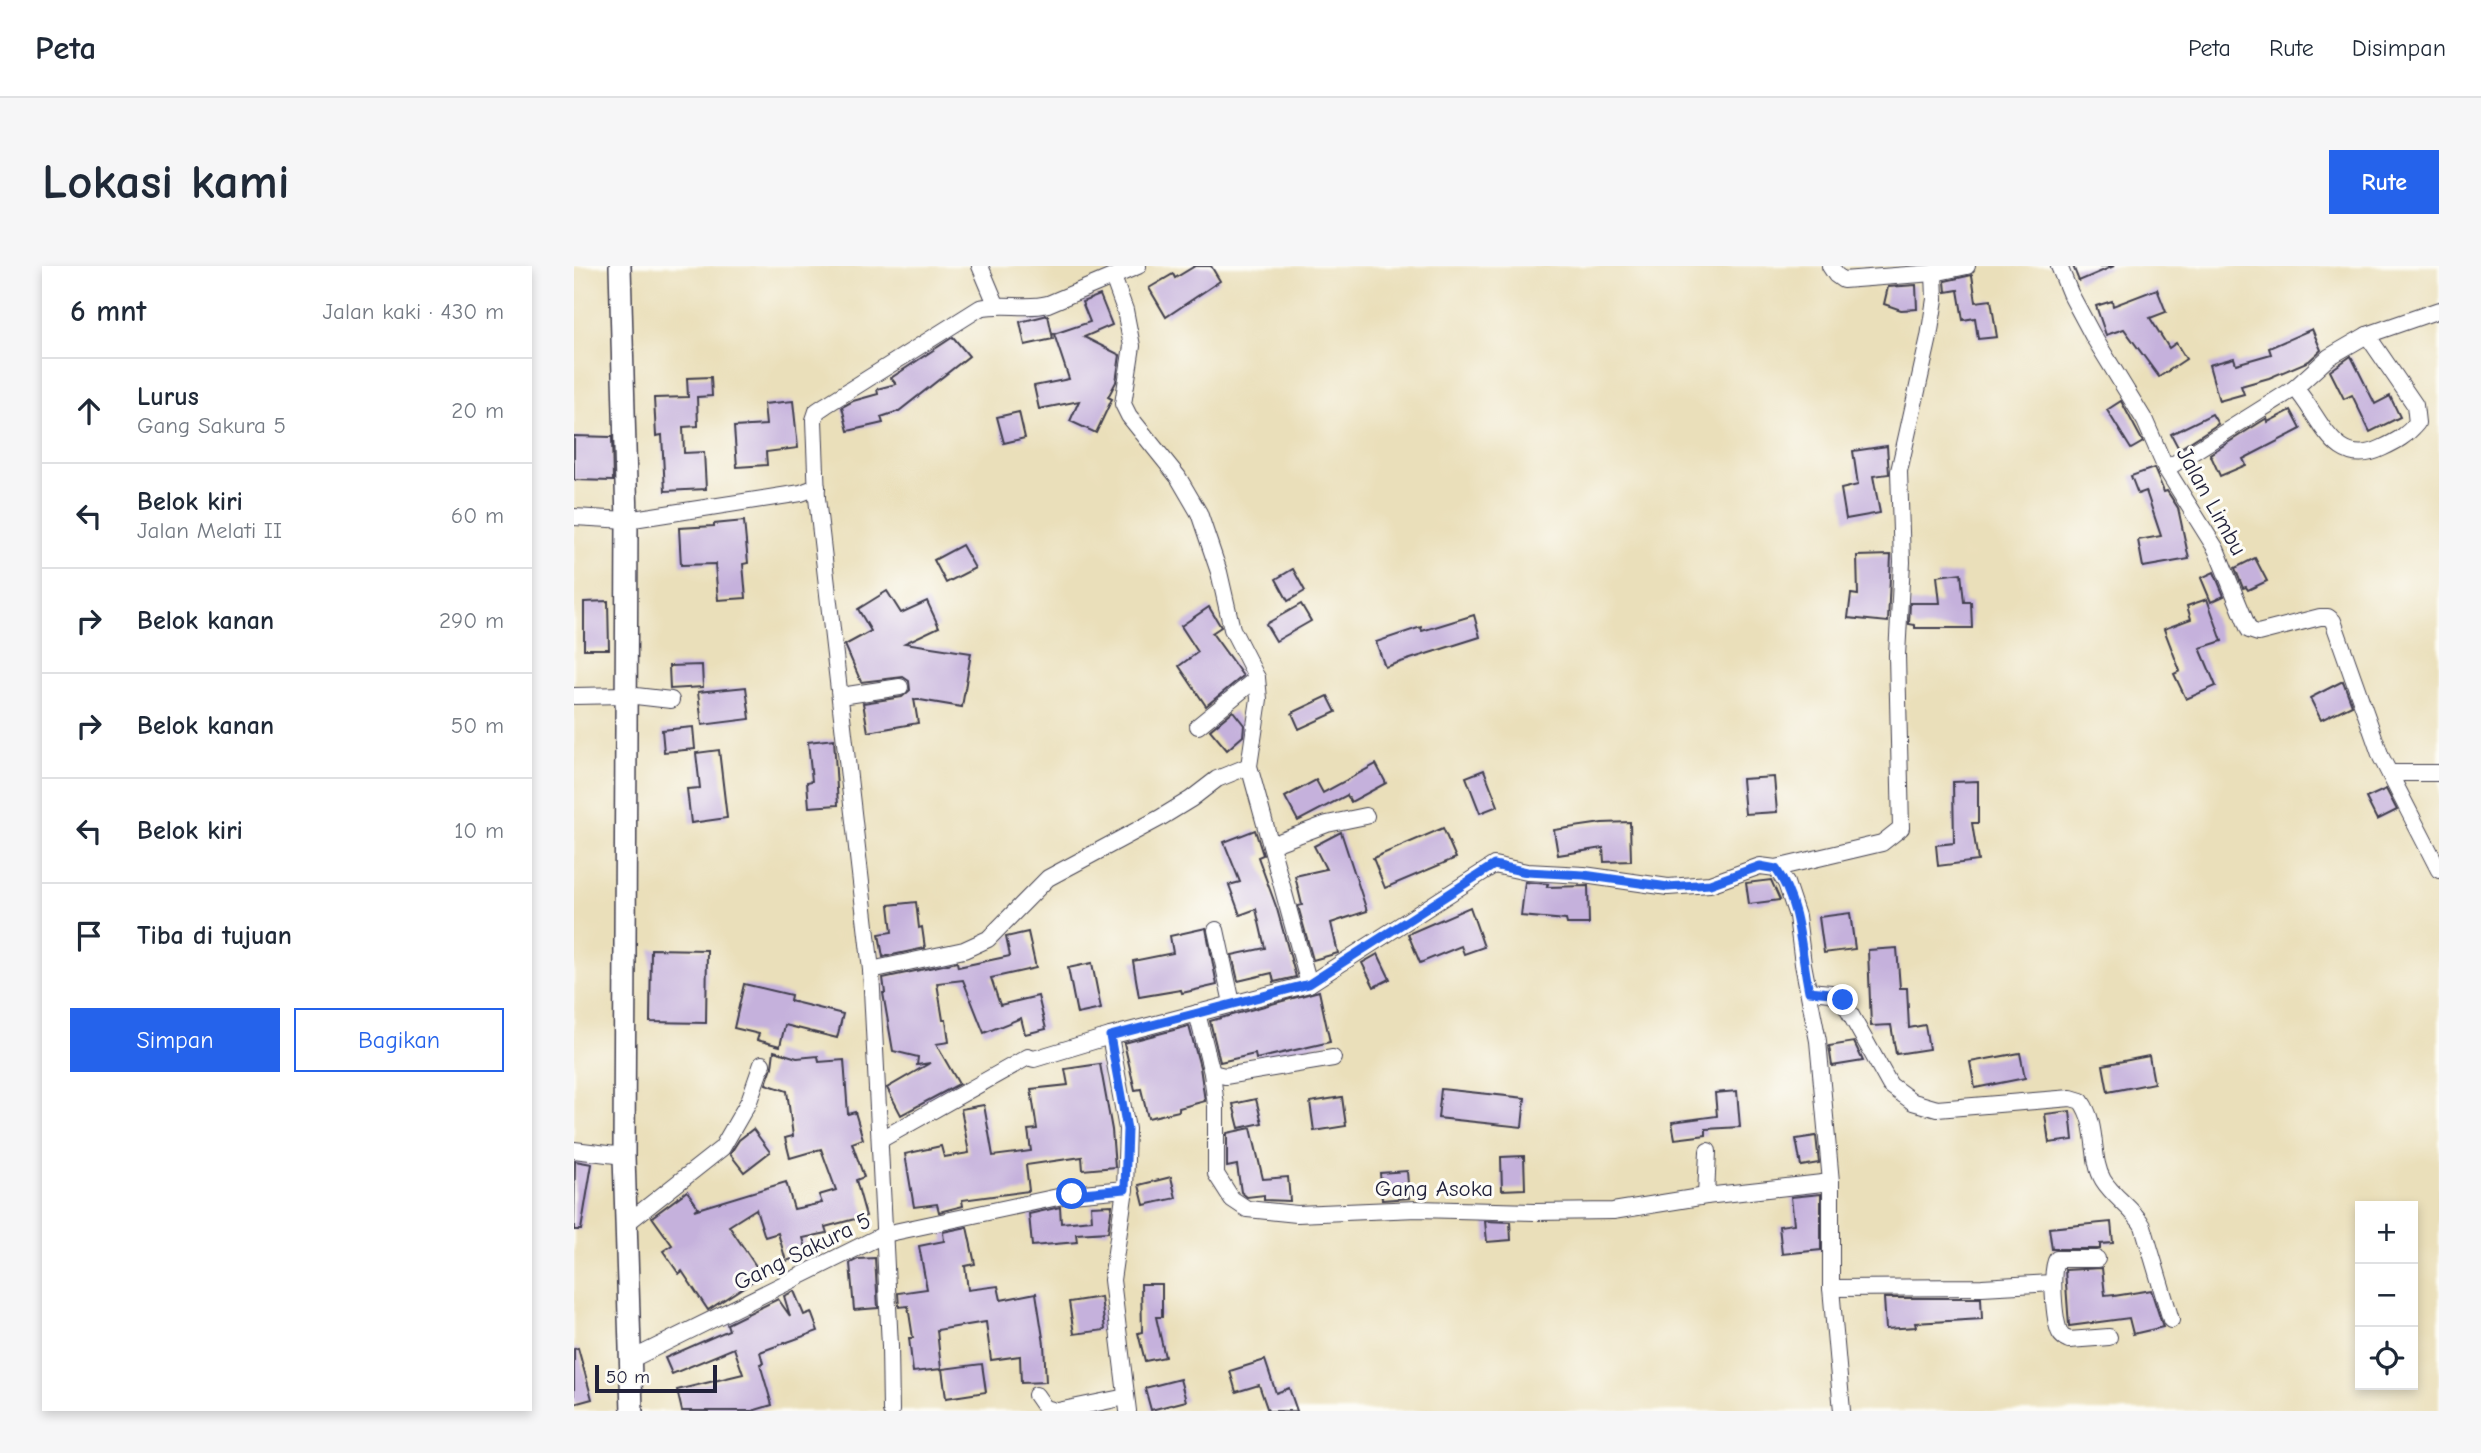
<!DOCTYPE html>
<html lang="id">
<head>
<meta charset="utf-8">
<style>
  body { margin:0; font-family:"Comic Neue",sans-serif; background:#f6f6f7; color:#1f2937 }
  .controls { position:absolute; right:21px; bottom:21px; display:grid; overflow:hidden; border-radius:0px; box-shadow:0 4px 10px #0003 }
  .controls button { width:63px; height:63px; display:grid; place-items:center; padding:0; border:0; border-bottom:2px solid #e0e1e3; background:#fff; color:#1f2937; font:35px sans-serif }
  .scale { position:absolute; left:21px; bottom:18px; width:122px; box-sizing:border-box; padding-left:7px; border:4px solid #22223b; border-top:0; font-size:19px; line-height:24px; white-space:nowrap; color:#22223b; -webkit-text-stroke:5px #fdfcf7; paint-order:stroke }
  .stop { position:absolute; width:21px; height:21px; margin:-16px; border:5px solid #2563eb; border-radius:50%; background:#fff }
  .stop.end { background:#2563eb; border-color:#fff; box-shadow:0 2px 7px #0008 }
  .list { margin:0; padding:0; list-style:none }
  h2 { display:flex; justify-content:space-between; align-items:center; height:91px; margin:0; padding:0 28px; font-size:30px }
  h2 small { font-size:23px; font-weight:400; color:#747a83 }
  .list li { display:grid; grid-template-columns:46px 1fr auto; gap:21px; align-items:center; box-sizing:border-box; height:105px; padding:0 28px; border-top:2px solid #e0e1e3 }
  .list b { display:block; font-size:26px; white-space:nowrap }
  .list p { margin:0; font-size:23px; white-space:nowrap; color:#747a83 }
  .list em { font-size:23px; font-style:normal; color:#747a83 }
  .actions { display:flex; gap:14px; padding:21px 28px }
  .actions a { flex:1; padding:16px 0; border:2px solid #2563eb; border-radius:0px; text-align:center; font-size:24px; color:#2563eb }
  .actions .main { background:#2563eb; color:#fff }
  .icon { flex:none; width:38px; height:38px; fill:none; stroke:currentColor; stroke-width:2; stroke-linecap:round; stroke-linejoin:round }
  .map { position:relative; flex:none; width:1865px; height:1145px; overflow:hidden; border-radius:0px }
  header { display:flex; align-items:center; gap:42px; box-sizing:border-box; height:98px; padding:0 35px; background:#fff; border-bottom:2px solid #e0e1e3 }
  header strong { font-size:33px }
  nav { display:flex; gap:38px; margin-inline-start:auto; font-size:24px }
  .intro { display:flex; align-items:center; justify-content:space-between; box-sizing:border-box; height:168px; padding:0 42px }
  h1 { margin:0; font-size:49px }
  .button { padding:18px 32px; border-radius:0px; background:#2563eb; color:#fff; font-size:24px; font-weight:700 }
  main { display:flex; gap:42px; padding:0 42px }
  aside { flex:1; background:#fff; border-radius:0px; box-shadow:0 4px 10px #0003 }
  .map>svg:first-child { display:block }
</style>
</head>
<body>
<header>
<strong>Peta</strong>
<nav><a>Peta</a><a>Rute</a><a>Disimpan</a></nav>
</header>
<div class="intro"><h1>Lokasi kami</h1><a class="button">Rute</a></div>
<main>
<aside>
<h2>6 mnt<small>Jalan kaki · 430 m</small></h2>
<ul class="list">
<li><svg class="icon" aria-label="ahead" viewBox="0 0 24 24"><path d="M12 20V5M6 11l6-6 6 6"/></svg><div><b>Lurus</b><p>Gang Sakura 5</p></div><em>20 m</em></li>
<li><svg class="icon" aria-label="left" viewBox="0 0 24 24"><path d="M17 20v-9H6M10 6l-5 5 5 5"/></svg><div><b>Belok kiri</b><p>Jalan Melati II</p></div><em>60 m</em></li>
<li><svg class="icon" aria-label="right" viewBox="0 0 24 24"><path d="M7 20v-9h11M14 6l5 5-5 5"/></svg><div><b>Belok kanan</b></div><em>290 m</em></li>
<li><svg class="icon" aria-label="right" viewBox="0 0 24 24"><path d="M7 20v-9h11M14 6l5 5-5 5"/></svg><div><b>Belok kanan</b></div><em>50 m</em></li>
<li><svg class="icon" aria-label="left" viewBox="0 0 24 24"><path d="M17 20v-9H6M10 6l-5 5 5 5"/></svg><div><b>Belok kiri</b></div><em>10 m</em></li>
<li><svg class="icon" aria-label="arrive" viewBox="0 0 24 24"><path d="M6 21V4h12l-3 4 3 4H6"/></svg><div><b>Tiba di tujuan</b></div></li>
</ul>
<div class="actions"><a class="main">Simpan</a><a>Bagikan</a></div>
</aside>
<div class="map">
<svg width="1865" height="1145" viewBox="0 0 1865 1145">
  <rect width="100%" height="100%" fill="#fdfcf7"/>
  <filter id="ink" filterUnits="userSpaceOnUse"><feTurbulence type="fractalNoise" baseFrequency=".0143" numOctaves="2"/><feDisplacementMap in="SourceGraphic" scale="14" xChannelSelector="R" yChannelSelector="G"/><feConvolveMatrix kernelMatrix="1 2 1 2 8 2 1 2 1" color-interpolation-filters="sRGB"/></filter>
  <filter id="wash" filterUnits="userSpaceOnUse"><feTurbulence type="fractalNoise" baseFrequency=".00686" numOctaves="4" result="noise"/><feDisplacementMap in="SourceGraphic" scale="28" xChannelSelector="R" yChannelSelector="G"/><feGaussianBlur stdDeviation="1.57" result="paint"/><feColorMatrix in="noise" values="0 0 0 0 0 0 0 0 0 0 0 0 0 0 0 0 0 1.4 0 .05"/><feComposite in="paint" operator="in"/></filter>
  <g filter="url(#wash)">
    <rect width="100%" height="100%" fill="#eadfba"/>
    <g id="blocks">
      <g fill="#c5b1dc">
        <polygon points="621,0 637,0 646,15 592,51 575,22 599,8 601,12"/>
        <polygon points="1499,0 1540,0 1505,15"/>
        <polygon points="1398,9 1402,36 1417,34 1423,71 1404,73 1401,52 1389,54 1384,24 1372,26 1371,15"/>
        <polygon points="1342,19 1343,43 1327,44 1310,38 1314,21"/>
        <polygon points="1583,23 1592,46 1576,52 1595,82 1602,77 1612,93 1585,111 1550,63 1532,69 1522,40 1538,35 1539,40"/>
        <polygon points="526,29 538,59 510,71 546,89 542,116 534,131 538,133 522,167 496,155 505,135 465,143 460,120 495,113 480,68 516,56 508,36"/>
        <polygon points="474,49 479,73 451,79 446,56"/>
        <polygon points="1738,63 1747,84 1735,95 1695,112 1667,120 1670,128 1645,135 1635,99 1660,92 1662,98 1697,88 1695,82"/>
        <polygon points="379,71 395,90 325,145 307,151 309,157 274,165 268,141 279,135 304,128 303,123 322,118 317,112"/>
        <polygon points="1777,90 1801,138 1816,130 1826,151 1796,166 1778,129 1770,133 1756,105"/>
        <polygon points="137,111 138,130 123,131 124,160 109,161 110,187 130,186 132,223 91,225 88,169 82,170 80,132 114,131 113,112"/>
        <polygon points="219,135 224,182 192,186 193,199 163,201 160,161 192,159 190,138"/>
        <polygon points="1547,135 1569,176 1557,183 1533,144"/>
        <polygon points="1717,144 1727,163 1669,193 1672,199 1646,210 1636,188 1693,152 1694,156"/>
        <polygon points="445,146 451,172 430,177 423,151"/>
        <polygon points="1638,148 1644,158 1605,183 1597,168"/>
        <polygon points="0,170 38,171 39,215 0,214"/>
        <polygon points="1313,180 1315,208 1299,210 1306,247 1272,253 1267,223 1284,219 1279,185"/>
        <polygon points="1580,202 1590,226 1593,225 1604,242 1615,293 1569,301 1564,274 1587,270 1572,225 1564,228 1557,210"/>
        <polygon points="170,255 174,297 169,298 172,332 144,334 141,298 107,299 105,262 140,260 140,258"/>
        <polygon points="388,279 401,302 372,317 360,294"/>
        <polygon points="1317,289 1314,356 1274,352 1277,328 1284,329 1283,290"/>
        <polygon points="1681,292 1693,315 1674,324 1672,321 1669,322 1661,302"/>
        <polygon points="719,303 731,325 714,335 702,313"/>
        <polygon points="1640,306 1650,330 1637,336 1627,312"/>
        <polygon points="1387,307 1390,336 1397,336 1398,362 1341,362 1341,359 1335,358 1336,337 1366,337 1363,310"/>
        <polygon points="313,325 327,347 353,335 365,361 331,377 397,387 388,441 340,433 344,457 294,466 289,437 328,431 336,424 335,415 329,411 287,416 271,379 297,365 284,343"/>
        <polygon points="1633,333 1648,375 1626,382 1642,420 1612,433 1600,408 1606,405 1590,363 1617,353 1613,340"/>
        <polygon points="34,335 35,383 10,383 10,336"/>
        <polygon points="727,338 737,355 702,375 692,358"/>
        <polygon points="635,341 647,361 638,367 669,410 632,440 605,400 624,386 607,360"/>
        <polygon points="900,349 906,371 811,401 802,376 847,361 848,365"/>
        <polygon points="128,399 129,421 96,423 95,400"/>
        <polygon points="1769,415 1778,439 1747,454 1736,432"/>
        <polygon points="172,421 176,453 128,459 124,426"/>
        <polygon points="754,430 762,446 725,463 718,447"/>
        <polygon points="659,445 670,459 669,470 653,484 636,464"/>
        <polygon points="119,461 121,483 90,486 88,464"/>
        <polygon points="260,473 264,539 235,541 233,516 238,515 234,476"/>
        <polygon points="145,484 153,552 117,557 113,523 126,522 122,487"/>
        <polygon points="802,498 812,517 777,536 773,529 724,555 711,531 742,514 749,527"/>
        <polygon points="910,504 924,540 906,547 892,511"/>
        <polygon points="1200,511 1203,546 1171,548 1168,513"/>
        <polygon points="1404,515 1404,557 1398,557 1404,595 1364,600 1362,579 1380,577 1379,516"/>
        <polygon points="1812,523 1823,544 1803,554 1792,532"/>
        <polygon points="1056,556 1057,595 1030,596 1029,582 984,589 980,564 1028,557"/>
        <polygon points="869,562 882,592 811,622 799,592"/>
        <polygon points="681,564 689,589 684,591 703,643 722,711 700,716 698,707 664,715 658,689 691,682 682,643 666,649 655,619 666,616 650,576"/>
        <polygon points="767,566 793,645 757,657 764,687 739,694 724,640 728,639 721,610 752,603 740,580"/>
        <polygon points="1197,614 1206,634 1175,638 1172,617"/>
        <polygon points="951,616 974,618 973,621 1014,620 1015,658 993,658 992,654 947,650"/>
        <polygon points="342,636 345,662 348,661 351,682 309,691 305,668 318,666 315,639"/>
        <polygon points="896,641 910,681 890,688 887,680 846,697 834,668"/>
        <polygon points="1276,647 1281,683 1250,687 1245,651"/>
        <polygon points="632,662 643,719 608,727 607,724 565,731 559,695 599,687 596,670"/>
        <polygon points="454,666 462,702 417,712 426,739 464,730 472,763 451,768 447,752 410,767 389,714 363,717 369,754 372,754 375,776 362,778 385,818 327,849 313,822 356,797 343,799 344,791 319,785 309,727 311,727 309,712 383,696 384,701 436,690 432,671"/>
        <polygon points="1323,682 1326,722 1333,722 1335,762 1351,759 1355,783 1322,788 1317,759 1297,760 1294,684"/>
        <polygon points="77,683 133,684 132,757 76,756"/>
        <polygon points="804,688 816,713 800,721 788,697"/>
        <polygon points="518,697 527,743 503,748 494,702"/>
        <polygon points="170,718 217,729 216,735 269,748 263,772 211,759 206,780 183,774 185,768 160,762"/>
        <polygon points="745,725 756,776 682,793 681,788 646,796 636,755"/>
        <polygon points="615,760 626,801 631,835 605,842 605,845 574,852 567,823 561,824 550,777"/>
        <polygon points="1280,776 1289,795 1258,800 1255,780"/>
        <polygon points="200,785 223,792 244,790 245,796 270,794 274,848 281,846 289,873 278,877 290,911 282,914 292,950 251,961 253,967 229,972 234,988 212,995 204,967 191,971 182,943 155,960 188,1009 134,1044 108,1005 105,1008 89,985 98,979 78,951 113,925 124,941 120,944 212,916 220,943 248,937 245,929 262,924 247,883 216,892 211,872 219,870 213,825 192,818 198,801"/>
        <polygon points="1446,787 1451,812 1401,822 1396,796"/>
        <polygon points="1575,790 1580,817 1534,826 1529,799"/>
        <polygon points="526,798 538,864 541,901 509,904 508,891 452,899 455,925 388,934 389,940 365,946 363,938 340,941 331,888 367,880 370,891 395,887 387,843 410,839 419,890 457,885 454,864 463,863 457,823 494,819 491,803"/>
        <polygon points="867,823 951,832 948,861 864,852"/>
        <polygon points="1163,825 1166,861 1132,863 1132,869 1101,873 1098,856 1143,850 1141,827"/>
        <polygon points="768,831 772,860 740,865 736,836"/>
        <polygon points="682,833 688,857 665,862 659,838"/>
        <polygon points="1496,845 1499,874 1475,877 1471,848"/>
        <polygon points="677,862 689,913 714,911 716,935 690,934 690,929 673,931 667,926 663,899 653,901 653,867"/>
        <polygon points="179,863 196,886 170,906 156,888 165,874"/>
        <polygon points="1242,870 1245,897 1227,900 1222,873"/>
        <polygon points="950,890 951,923 928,924 927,891"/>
        <polygon points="1,895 18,898 7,964 0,964"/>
        <polygon points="833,905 835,932 808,934 806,907"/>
        <polygon points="597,911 602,932 570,939 565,919"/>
        <polygon points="1247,928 1247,984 1208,988 1205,960 1220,958 1217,931"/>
        <polygon points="538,939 534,966 502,968 503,976 458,980 455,948 486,941 487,957 518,954 517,940"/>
        <polygon points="911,955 936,956 937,974 913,976"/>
        <polygon points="1537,956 1539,977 1526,978 1526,983 1478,983 1475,962"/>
        <polygon points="393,961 401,998 391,1000 394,1024 424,1020 427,1034 462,1027 470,1078 472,1116 447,1117 446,1090 417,1094 412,1056 363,1064 367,1103 339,1106 335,1072 339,1072 334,1040 325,1041 324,1027 353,1023 345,980 370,975 369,966"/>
        <polygon points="301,992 304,1042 280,1044 276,997 284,993"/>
        <polygon points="1528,1002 1531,1029 1540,1028 1540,1030 1577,1024 1589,1061 1559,1068 1555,1052 1495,1060 1491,1004"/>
        <polygon points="567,1018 588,1018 588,1051 582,1051 591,1091 571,1095 564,1067 568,1066"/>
        <polygon points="220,1025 230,1049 237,1046 244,1065 186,1086 189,1097 186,1098 198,1139 178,1145 108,1145 103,1124 169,1108 160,1082 98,1108 91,1092 155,1064 153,1058 204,1033 216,1050 210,1030"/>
        <polygon points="527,1031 531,1064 500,1068 495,1036"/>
        <polygon points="1310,1032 1407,1032 1408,1053 1341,1057 1342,1061 1312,1063"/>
        <polygon points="4,1082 18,1133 0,1138 0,1083"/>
        <polygon points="691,1094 702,1127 715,1122 723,1145 694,1145 685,1119 662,1126 656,1105"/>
        <polygon points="408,1098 412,1126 372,1132 368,1103"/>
        <polygon points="606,1113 612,1135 577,1144 571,1122"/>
      </g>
    </g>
  </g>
  <g filter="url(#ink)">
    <use href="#blocks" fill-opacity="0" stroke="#403e4e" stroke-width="2"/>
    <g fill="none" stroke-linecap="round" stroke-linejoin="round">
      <defs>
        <g id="minor">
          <polyline points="406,0 422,38"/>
          <polyline points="1256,0 1262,9 1269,14 1360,7 1393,0"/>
          <polyline points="1485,0 1496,27 1519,70 1571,155 1592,203 1642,283 1675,364 1684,367 1746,351 1754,351 1759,355 1807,491 1865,604"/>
          <polyline points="539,11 551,44 558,80 549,138 555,150 604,211 625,247 645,306 658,363 683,412 685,433 675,500 735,718"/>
          <polyline points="1721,122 1755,91 1793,69 1865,44"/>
          <path d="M1592 203 1721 122C1748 152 1760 205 1808 182 1823 175 1832 170 1843 157L1841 139 1793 69"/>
          <polyline points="0,251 53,254 227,227 243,221"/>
          <polyline points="0,430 53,429 97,434"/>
          <polyline points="267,430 326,421"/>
          <polyline points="624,460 683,412"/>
          <polyline points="1818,507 1865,507"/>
          <polyline points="697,579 753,558 792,550"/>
          <polyline points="1202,602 1308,577 1327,562 1323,389 1328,296 1325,205 1355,71 1361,33 1360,7"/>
          <polyline points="642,664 658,737"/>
          <polyline points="297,704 390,684 414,673 474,612 586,552 617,533 643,513 675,500"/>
          <path d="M1235 725 1257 727 1269 735 1316 819 1339 836 1363 843 1497 832 1507 835C1525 860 1516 892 1529 914 1540 932 1559 942 1569 960L1597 1054"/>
          <polyline points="623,747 638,807 642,840 642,908 658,933 673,943 723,948 843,943 960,946 1039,945 1132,930 1257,916"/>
          <polyline points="536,770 553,863 551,923 538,1014 554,1145"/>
          <polyline points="638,807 651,810 759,792"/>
          <polyline points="306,874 454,791 460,793 536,770 735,718 920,599 953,606 1010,609 1094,621 1136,618 1186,600 1202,602 1212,617 1223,650 1229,698 1244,775 1257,916 1257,1022 1268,1145"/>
          <polyline points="0,884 50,890"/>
          <polyline points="1132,930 1134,885"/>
          <polyline points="53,957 148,882 175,835 188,798"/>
          <path d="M1523 993H1483C1476 1003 1480 1055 1486 1067 1489 1072 1489 1071 1495 1074L1535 1071"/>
          <polyline points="1257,1022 1408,1021 1479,1017"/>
          <polyline points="58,1093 311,968 498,928 551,923"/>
          <polyline points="462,1129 471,1142 482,1145"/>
          <path d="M317 1145 316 1080 297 704 243 232 240 154 243 145 252 139 406 42C429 36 452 44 474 38L564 0"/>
          <polyline points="484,1145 552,1131"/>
        </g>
        <polyline id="tertiary" points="46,0 53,254 50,890 58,1145"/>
      </defs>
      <use href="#minor" stroke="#403e4e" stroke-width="18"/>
      <use href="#tertiary" stroke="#403e4e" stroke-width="24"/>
      <use href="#minor" stroke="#fff" stroke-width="16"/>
      <use href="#tertiary" stroke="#fff" stroke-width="21"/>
    </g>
  </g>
  <g fill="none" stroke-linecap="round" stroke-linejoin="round" filter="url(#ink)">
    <path stroke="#2563eb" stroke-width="9" d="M498 928 551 923 553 863 536 770 735 718 920 599 953 606 1010 609 1094 621 1136 618 1186 600 1202 603C1227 639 1226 683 1235 725L1257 727 1269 734"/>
  </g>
  <g text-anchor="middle" stroke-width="6" stroke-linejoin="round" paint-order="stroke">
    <g font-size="23" fill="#22223b" stroke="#fdfcf7">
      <text transform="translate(1638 235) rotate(61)" y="8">Jalan Limbu</text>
      <text x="860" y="930">Gang Asoka</text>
      <text transform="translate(228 985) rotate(-26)" y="8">Gang Sakura 5</text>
    </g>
  </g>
</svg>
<div class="controls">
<button>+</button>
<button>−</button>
<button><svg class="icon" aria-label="locate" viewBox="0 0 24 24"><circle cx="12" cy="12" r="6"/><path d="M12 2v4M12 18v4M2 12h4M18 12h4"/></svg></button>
</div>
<div class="scale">50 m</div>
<div class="stop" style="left:498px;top:928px"></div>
<div class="stop end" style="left:1269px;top:734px"></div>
</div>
</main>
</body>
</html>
